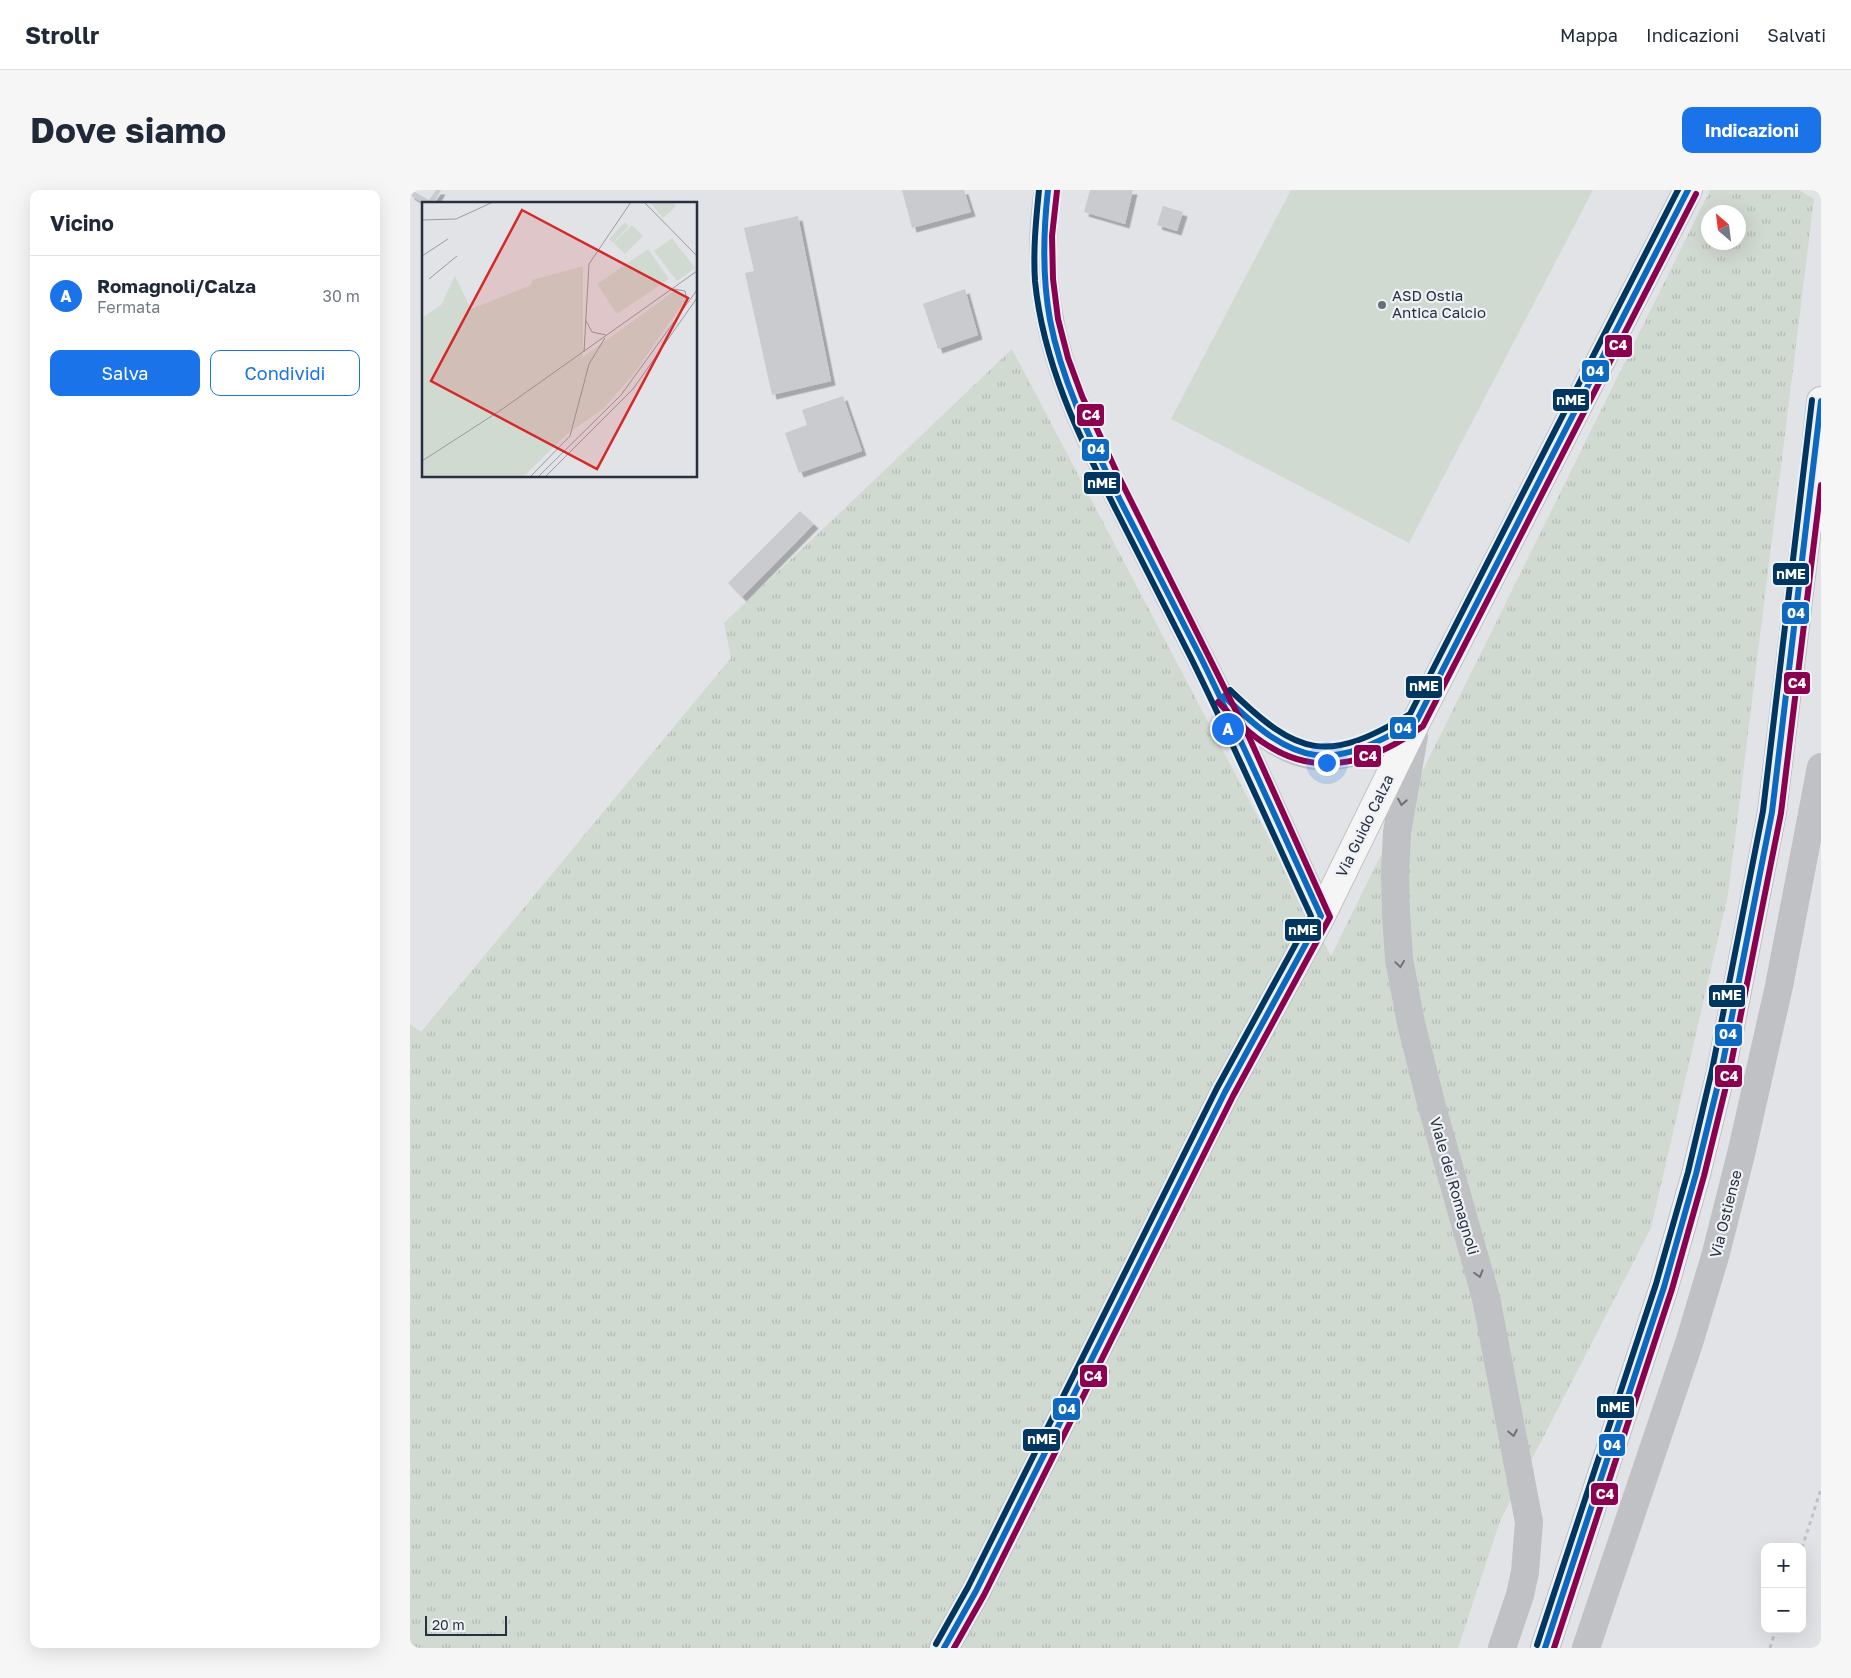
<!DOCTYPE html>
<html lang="it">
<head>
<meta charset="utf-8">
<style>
  body { margin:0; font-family:"Golos Text",sans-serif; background:#f6f6f7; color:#1f2937 }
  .controls { position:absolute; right:15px; bottom:15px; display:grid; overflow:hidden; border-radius:10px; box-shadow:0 5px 20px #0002 }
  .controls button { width:45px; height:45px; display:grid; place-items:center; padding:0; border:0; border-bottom:1px solid #e0e1e3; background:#fff; color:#1f2937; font:25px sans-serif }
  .compass { position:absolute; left:1291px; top:15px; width:45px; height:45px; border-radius:50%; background:#fff; box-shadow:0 5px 20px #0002; rotate:332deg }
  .scale { position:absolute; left:15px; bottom:12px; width:82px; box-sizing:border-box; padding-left:5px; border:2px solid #28303f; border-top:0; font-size:14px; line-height:18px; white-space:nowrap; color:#28303f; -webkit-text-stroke:4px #eef1f6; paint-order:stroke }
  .you { position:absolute; left:916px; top:572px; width:18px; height:18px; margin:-12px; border:4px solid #fff; border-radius:50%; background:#1a73e8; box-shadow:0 0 0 8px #1a73e833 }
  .badge { display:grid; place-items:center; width:32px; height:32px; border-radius:50%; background:#1a73e8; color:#fff; font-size:16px; font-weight:700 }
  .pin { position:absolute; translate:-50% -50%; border:2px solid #fff; box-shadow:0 1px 5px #0006 }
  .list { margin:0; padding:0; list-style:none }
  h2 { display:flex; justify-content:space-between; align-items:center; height:65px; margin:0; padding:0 20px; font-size:21px }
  h2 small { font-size:16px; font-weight:400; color:#747a83 }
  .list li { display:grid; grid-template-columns:32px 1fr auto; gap:15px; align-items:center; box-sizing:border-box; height:80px; padding:0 20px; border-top:1px solid #e0e1e3 }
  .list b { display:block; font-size:19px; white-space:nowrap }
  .list p { margin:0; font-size:16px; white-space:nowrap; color:#747a83 }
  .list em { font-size:16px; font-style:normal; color:#747a83 }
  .actions { display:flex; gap:10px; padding:15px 20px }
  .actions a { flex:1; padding:11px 0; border:1px solid #1a73e8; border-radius:10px; text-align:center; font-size:18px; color:#1a73e8 }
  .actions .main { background:#1a73e8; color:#fff }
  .map { position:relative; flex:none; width:1411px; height:1458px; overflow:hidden; border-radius:10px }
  header { display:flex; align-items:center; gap:30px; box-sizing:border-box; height:70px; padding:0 25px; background:#fff; border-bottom:1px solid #e0e1e3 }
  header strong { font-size:24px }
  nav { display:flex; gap:28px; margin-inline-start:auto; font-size:18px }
  .intro { display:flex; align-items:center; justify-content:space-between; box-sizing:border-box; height:120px; padding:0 30px }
  h1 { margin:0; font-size:35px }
  .button { padding:12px 22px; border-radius:10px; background:#1a73e8; color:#fff; font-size:18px; font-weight:700 }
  main { display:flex; gap:30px; padding:0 30px }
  aside { flex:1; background:#fff; border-radius:10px; box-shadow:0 5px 20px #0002 }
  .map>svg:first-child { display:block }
</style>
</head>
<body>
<header>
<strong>Strollr</strong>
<nav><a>Mappa</a><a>Indicazioni</a><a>Salvati</a></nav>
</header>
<div class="intro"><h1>Dove siamo</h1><a class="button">Indicazioni</a></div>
<main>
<aside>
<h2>Vicino<small></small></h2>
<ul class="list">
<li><span class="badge">A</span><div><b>Romagnoli/Calza</b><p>Fermata</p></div><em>30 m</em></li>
</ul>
<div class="actions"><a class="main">Salva</a><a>Condividi</a></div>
</aside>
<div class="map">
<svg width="1411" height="1458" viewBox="0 0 1411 1458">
  <defs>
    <pattern id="grass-tufts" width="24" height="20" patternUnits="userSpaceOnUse" patternTransform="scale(1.25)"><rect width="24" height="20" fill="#d1dad1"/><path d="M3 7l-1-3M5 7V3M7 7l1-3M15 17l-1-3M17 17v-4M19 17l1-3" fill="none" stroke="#b3bbb4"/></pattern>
    <filter id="shadow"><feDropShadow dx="4.5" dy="4.5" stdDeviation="0" flood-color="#0004"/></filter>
  </defs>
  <rect width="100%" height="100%" fill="#e1e3e6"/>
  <path fill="url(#grass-tufts)" fill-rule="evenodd" d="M1300 0H1389L1404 9 1318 705 1241 1038 1090 1331 1048 1458H0V834L11 842 321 468 314 433 602 159 921 766ZM1298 22H1328V52H1298Z"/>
  <polygon fill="#d1dad1" points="881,0 1183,0 999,353 761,229"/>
  <g fill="#c9cbce" filter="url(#shadow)">
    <polygon points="0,0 5,0 3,1 19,10 26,0 31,0 23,14 15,14 0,5"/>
    <polygon points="492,0 554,0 561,22 502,38"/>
    <polygon points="680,0 723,0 715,34 674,22"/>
    <polygon points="753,16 773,22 767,41 747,35"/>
    <polygon points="388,26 421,191 362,205 335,83 344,81 334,38"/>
    <polygon points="555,99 568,145 528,159 513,114"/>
    <polygon points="433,206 452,261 389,283 375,243 397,235 392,220"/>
    <polygon points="390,321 404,334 332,407 318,393"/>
  </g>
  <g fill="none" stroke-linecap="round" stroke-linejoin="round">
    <defs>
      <g id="primary">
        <polyline points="534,1458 566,1401 815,902 911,726 1007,530 1278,0"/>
        <polyline points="1135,1458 1254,1097 1286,984 1311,882 1362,622 1404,280 1411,211"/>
      </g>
    </defs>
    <use href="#primary" stroke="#bdc0c4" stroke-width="30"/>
    <g stroke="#bfc1c6" stroke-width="3" stroke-dasharray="4 4" stroke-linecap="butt">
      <polyline points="1392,1358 1411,1299"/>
      <polyline points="1360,1458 1366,1439"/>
    </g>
    <g stroke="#bfc1c5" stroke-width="28">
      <path d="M638 0C617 127 664 218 719 327 747 382 775 437 803 493 842 569 875 649 911 726"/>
      <path d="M819 511C884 581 929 582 1007 530"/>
      <polyline points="1004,546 987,642 985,683 986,723 989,769 1001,833 1021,913 1076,1108 1119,1332 1115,1382 1110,1405 1092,1458"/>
      <polyline points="1176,1458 1280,1150 1306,1063 1332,960 1369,796 1411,577"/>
    </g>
    <use href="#primary" stroke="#f5f5f6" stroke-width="28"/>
    <defs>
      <g id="bus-1">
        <path d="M814 506C887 578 919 583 1007 530L1278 0"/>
        <path d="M534 1458 566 1401 815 902 911 726C871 640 833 553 791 468 764 415 737 363 710 310 682 252 652 193 640 130 632 86 633 44 638 0"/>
        <polyline points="1135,1458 1254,1097 1286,984 1311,882 1362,622 1411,211"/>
      </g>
      <g id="bus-2">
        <path d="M808 512C823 527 839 544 857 555 911 590 965 571 1013 536L1286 4"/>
        <polyline points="544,1458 574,1405 823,906 920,727 839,547 707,283 672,206 658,168 648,129 643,89 642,46 647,1"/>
        <polyline points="1144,1458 1262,1099 1294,986 1319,884 1371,623 1411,295"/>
      </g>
      <g id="bus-3">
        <path d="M820 500C889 567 917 574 1000 524L1268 0"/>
        <path d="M526 1454 558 1397 807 898 901 726C861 640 823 553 781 468 756 419 731 370 706 320 669 247 633 173 625 91 623 60 626 30 629 0"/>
        <polyline points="1127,1455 1246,1094 1278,982 1302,880 1353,621 1402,210"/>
      </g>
    </defs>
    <use href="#bus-1" stroke="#eef1f6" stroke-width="10"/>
    <use href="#bus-2" stroke="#eef1f6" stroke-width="10"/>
    <use href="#bus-3" stroke="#eef1f6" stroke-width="10"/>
    <use href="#bus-1" stroke="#0c69bf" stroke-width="6"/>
    <use href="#bus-2" stroke="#8b004f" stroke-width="6"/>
    <use href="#bus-3" stroke="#00365f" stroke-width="6"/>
  </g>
  <defs><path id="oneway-chevron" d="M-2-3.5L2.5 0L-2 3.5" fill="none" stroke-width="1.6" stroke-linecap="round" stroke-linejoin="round" transform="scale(1.25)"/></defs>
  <g stroke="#6c717b">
    <use href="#oneway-chevron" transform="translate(992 612) rotate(99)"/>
    <use href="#oneway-chevron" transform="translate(990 774) rotate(82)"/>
    <use href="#oneway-chevron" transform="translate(1069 1084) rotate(74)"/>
    <use href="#oneway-chevron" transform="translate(1103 1243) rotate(79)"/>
  </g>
  <circle fill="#696f79" stroke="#eef1f6" stroke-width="2" cx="972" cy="115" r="5"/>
  <g text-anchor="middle" stroke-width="4.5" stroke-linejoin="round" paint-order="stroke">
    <g font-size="15" fill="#28303f" stroke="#eef1f6" text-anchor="start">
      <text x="982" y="111">ASD Ostia<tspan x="982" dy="17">Antica Calcio</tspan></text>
    </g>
    <g font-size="15" fill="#28303f" stroke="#eef1f6">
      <text transform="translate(955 636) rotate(-64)" y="5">Via Guido Calza</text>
      <text transform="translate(1044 996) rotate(74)" y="5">Viale dei Romagnoli</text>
      <text transform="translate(1316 1024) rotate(-76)" y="5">Via Ostiense</text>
    </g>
  </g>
  <g transform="translate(12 12)">
    <rect width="275" height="275" fill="#e1e3e6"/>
    <path d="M161 64V155L255 87 264 97 211 173 181 207 145 232 101 275H0V116L19 103 33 74 49 107 109 83 110 78Z" fill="#d1dad1"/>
    <path d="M228 0H251L254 4 241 16ZM203 20 207 24 191 41 187 37ZM210 23 221 34 203 52 192 41ZM250 36 273 66 255 79 232 49ZM226 47 247 77 195 112 175 82Z" fill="#d1dad1"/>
    <path fill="none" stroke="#979ba3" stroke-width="1" d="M222 0 275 54M0 18 34 17 71 0M0 54 26 37M7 77 35 54M252 87 263 89 265 100M164 119 170 130 184 133M162 150 167 62 209 0M0 259 79 208 275 69M108 275 148 234 167 162 183 136M116 275 199 193 275 88M123 275 211 187 275 96"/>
    <path fill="#d62828" fill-opacity="0.15" stroke="#d62828" stroke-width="2.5" d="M100 8 266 96 175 267 9 179Z"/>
    <rect width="275" height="275" fill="none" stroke="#28303f" stroke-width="2.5"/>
  </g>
  <g stroke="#eef1f6" stroke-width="2">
    <rect x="1194" y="144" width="29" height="24" rx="5" fill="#8b004f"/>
    <rect x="1171" y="169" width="29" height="24" rx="5" fill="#0c69bf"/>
    <rect x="1142" y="198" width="38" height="24" rx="5" fill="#00365f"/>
    <rect x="666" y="213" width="29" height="24" rx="5" fill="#8b004f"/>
    <rect x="671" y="248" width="29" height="24" rx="5" fill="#0c69bf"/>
    <rect x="673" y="281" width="38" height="24" rx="5" fill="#00365f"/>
    <rect x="1362" y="372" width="38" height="24" rx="5" fill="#00365f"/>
    <rect x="1371" y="411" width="29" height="24" rx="5" fill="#0c69bf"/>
    <rect x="1373" y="481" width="28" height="24" rx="5" fill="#8b004f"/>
    <rect x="995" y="485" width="38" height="24" rx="5" fill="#00365f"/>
    <rect x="979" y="526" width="28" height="24" rx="5" fill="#0c69bf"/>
    <rect x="943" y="554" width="29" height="24" rx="5" fill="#8b004f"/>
    <rect x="874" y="728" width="38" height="24" rx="5" fill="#00365f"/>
    <rect x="1298" y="794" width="38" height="24" rx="5" fill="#00365f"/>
    <rect x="1304" y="833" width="29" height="24" rx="5" fill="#0c69bf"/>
    <rect x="1304" y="874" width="29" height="24" rx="5" fill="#8b004f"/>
    <rect x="669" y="1174" width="29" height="24" rx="5" fill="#8b004f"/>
    <rect x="1186" y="1205" width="39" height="24" rx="5" fill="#00365f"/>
    <rect x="642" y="1207" width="29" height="24" rx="5" fill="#0c69bf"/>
    <rect x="612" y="1238" width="39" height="24" rx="5" fill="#00365f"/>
    <rect x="1188" y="1243" width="28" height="24" rx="5" fill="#0c69bf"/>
    <rect x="1180" y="1292" width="29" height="24" rx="5" fill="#8b004f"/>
  </g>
  <g font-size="14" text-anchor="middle" font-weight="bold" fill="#fff">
    <text x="1208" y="160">C4</text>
    <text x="1185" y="186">04</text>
    <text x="1161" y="215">nME</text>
    <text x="681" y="230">C4</text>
    <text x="686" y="264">04</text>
    <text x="692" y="298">nME</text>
    <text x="1381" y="389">nME</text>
    <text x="1386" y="428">04</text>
    <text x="1387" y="498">C4</text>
    <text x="1014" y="501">nME</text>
    <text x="993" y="543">04</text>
    <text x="958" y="571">C4</text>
    <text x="893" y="745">nME</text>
    <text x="1317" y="810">nME</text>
    <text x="1318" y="849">04</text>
    <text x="1319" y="891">C4</text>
    <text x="683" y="1191">C4</text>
    <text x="1205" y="1222">nME</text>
    <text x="657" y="1224">04</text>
    <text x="632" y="1254">nME</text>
    <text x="1202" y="1260">04</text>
    <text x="1195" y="1309">C4</text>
  </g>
</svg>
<div class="controls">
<button>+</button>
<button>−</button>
</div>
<svg class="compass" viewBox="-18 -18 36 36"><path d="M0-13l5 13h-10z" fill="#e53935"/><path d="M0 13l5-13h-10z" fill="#747a83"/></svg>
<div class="scale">20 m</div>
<div class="you"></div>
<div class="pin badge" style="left:818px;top:539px">A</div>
</div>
</main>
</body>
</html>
